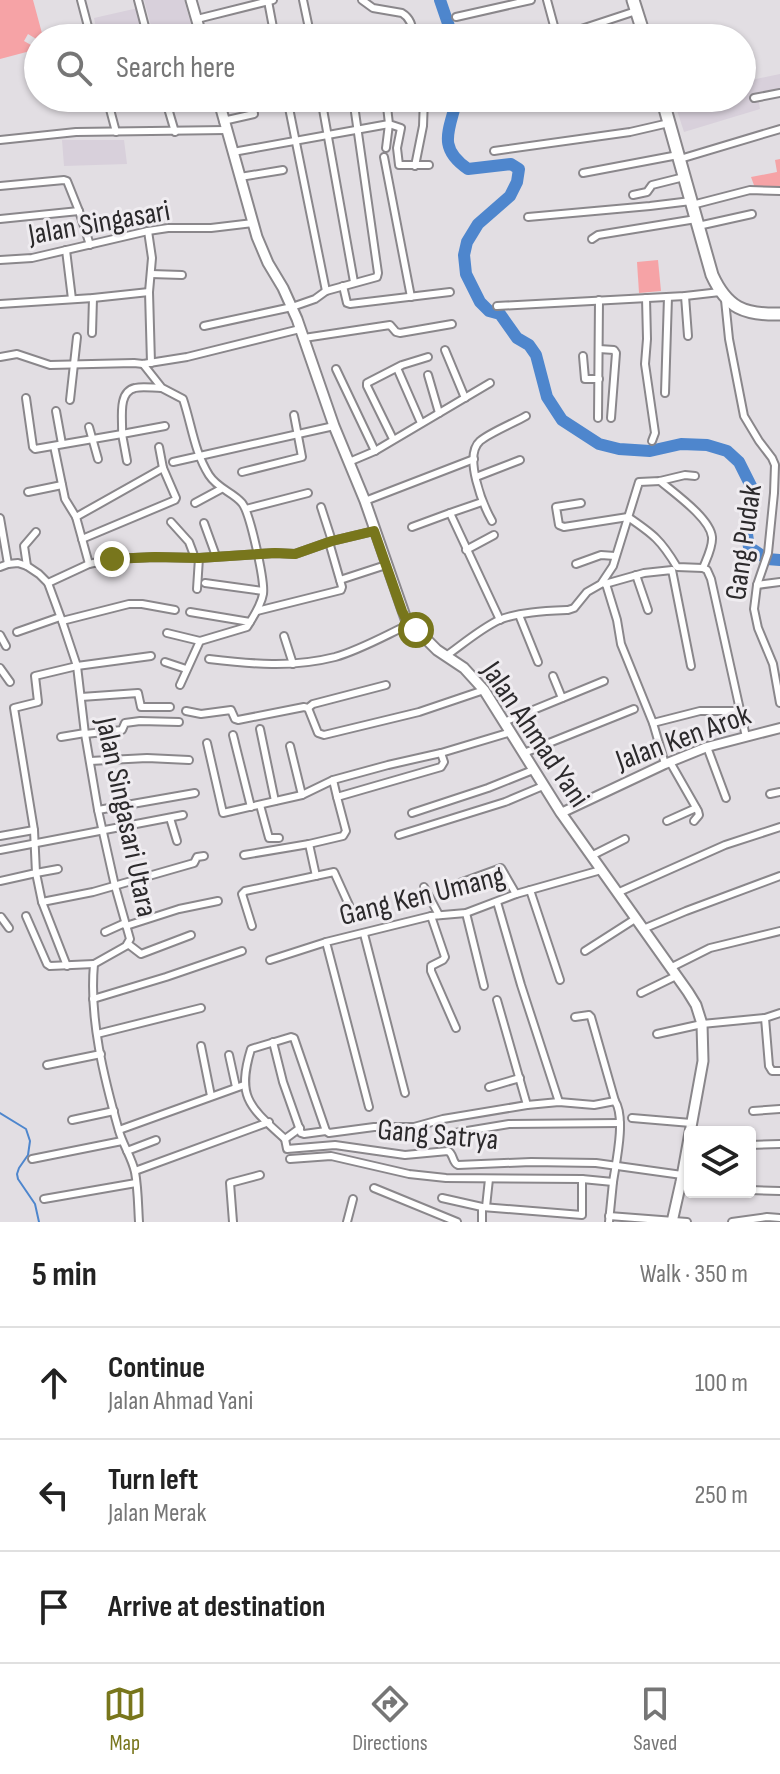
<!DOCTYPE html>
<html lang="en">
<head>
<meta charset="utf-8">
<style>
  body { margin:0; font-family:"Sofia Sans Condensed",sans-serif; background:#f6f6f6; color:#222 }
  .controls { position:absolute; right:24px; bottom:24px; display:grid; overflow:hidden; border-radius:8px; box-shadow:0 2px 6px #0004 }
  .controls button { width:72px; height:72px; display:grid; place-items:center; padding:0; border:0; border-bottom:2px solid #e0e0e0; background:#fff; color:#222; font:40px sans-serif }
  .stop { position:absolute; width:24px; height:24px; margin:-18px; border:6px solid #78761c; border-radius:50%; background:#fff }
  .stop.end { background:#78761c; border-color:#fff; box-shadow:0 2px 8px #0008 }
  .list { margin:0; padding:0; list-style:none }
  h2 { display:flex; justify-content:space-between; align-items:center; height:104px; margin:0; padding:0 32px; font-size:34px }
  h2 small { font-size:26px; font-weight:400; color:#767676 }
  .list li { display:grid; grid-template-columns:52px 1fr auto; gap:24px; align-items:center; box-sizing:border-box; height:112px; padding:0 32px; border-top:2px solid #e0e0e0 }
  .list b { display:block; font-size:30px; white-space:nowrap }
  .list p { margin:0; font-size:26px; white-space:nowrap; color:#767676 }
  .list em { font-size:26px; font-style:normal; color:#767676 }
  .icon { flex:none; width:44px; height:44px; fill:none; stroke:currentColor; stroke-width:2; stroke-linecap:round; stroke-linejoin:round }
  .map { position:relative; flex:none; width:780px; height:1222px; overflow:hidden }
  .search { position:absolute; background:#fff; box-shadow:0 2px 6px #0004; left:24px; right:24px; top:24px; height:88px; display:flex; align-items:center; gap:20px; box-sizing:border-box; padding:0 28px; border-radius:44px; color:#767676; font-size:30px }
  .sheet { height:440px; background:#fff }
  nav { display:flex; justify-content:space-around; align-items:center; box-sizing:border-box; height:112px; border-top:2px solid #e0e0e0; background:#fff; font-size:22px; color:#767676 }
  nav a { display:grid; justify-items:center; gap:4px }
  nav .on { color:#78761c }
  .map>svg:first-child { display:block }
</style>
</head>
<body>
<div class="map">
<svg width="780" height="1222" viewBox="0 0 780 1222">
  <rect width="100%" height="100%" fill="#e2dee3"/>
  <g fill="#d8d0db">
    <polygon points="144,0 184,0 191,24 153,33"/>
    <polygon points="138,8 146,38 98,38 94,18"/>
    <polygon points="780,74 780,92 758,96 760,109 684,132 673,98 742,98 742,82"/>
    <polygon points="62,140 124,140 127,164 64,166"/>
  </g>
  <g fill="#f6a3a6">
    <polygon points="0,0 33,0 43,37 54,34 55,38 38,38 38,40 28,34 24,41 38,49 38,60 34,50 0,59"/>
    <polygon points="780,159 780,190 755,188 751,177 777,172 775,160"/>
    <polygon points="658,260 661,291 639,293 637,262"/>
  </g>
  <g fill="none" stroke-linecap="round" stroke-linejoin="round">
    <polyline stroke="#4e86cd" stroke-width="2" points="0,1113 26,1129 30,1141 28,1155 19,1168 17,1174 18,1179 35,1204 39,1222"/>
    <g stroke="#4e86cd" stroke-width="12">
      <polyline points="440,0 453,38"/>
      <path d="M457 98C450 130 436 147 468 169L511 164 519 169 517 182 510 196 478 224 467 242 464 255 466 274 480 302 489 311 500 314 517 338 529 345 536 355 547 397 562 420 582 433 599 444 619 449 650 451 681 444 707 445 727 451 739 462 752 488V506L746 528 749 547 767 559 780 560"/>
    </g>
    <defs>
      <g id="minor">
        <polyline points="81,0 91,38"/>
        <polyline points="138,0 148,38"/>
        <polyline points="303,0 311,38"/>
        <path d="M362 0 373 8 402 13C412 19 412 28 414 38"/>
        <polyline points="547,0 557,37"/>
        <polyline points="268,1 275,38"/>
        <polyline points="456,17 531,0"/>
        <polyline points="197,19 273,0"/>
        <polyline points="310,37 361,34"/>
        <polyline points="548,38 557,37 636,11"/>
        <polyline points="614,38 643,31"/>
        <polyline points="107,98 116,132"/>
        <polyline points="165,98 175,132"/>
        <polyline points="287,98 326,291"/>
        <polyline points="321,98 354,282"/>
        <polyline points="386,98 389,124 401,128 397,148 399,165 429,165"/>
        <polyline points="754,98 780,93"/>
        <polyline points="495,104 532,98"/>
        <polyline points="223,121 254,114 251,98"/>
        <polyline points="0,140 76,132 226,130"/>
        <polyline points="494,151 630,132 669,123"/>
        <polyline points="233,152 389,124 386,148"/>
        <polyline points="384,157 411,297"/>
        <polyline points="680,159 780,129"/>
        <polyline points="415,166 423,126 424,98"/>
        <polyline points="583,173 678,155"/>
        <polyline points="240,177 283,170"/>
        <polyline points="0,186 64,180 67,181 79,211"/>
        <polyline points="633,195 647,192 652,185 684,177"/>
        <polyline points="692,205 750,190 780,191"/>
        <polyline points="528,217 650,206 691,201"/>
        <polyline points="0,219 79,211 90,245"/>
        <polyline points="698,226 752,214"/>
        <polyline points="148,231 152,258 149,292 151,363"/>
        <polyline points="592,239 598,235 696,219"/>
        <polyline points="66,250 72,299"/>
        <polyline points="0,260 32,258 148,231 168,228 211,228 253,223"/>
        <polyline points="151,274 182,275"/>
        <polyline points="343,286 347,303 350,304 450,292"/>
        <polyline points="685,296 688,336"/>
        <polyline points="646,298 647,339 645,364 655,433 652,441"/>
        <polyline points="725,300 729,339 744,416 759,441 772,458 775,465 774,493 768,553 757,585 754,609 758,628 773,664 780,703"/>
        <polyline points="0,304 93,298 149,292"/>
        <polyline points="497,306 685,296 720,292"/>
        <polyline points="204,326 292,307 315,299 326,291 377,277 378,273 353,98"/>
        <polyline points="92,333 93,298"/>
        <polyline points="304,338 390,325 396,332 400,333 452,324"/>
        <polyline points="599,349 614,350 616,353 611,418"/>
        <polyline points="445,350 465,398"/>
        <polyline points="583,356 585,379 599,379"/>
        <polyline points="0,357 17,354 50,365 134,363 143,364 187,357 300,329"/>
        <path d="M143 364 162 388 183 399C192 426 194 451 209 475 218 489 233 492 242 503 250 513 265 581 263 594 261 606 253 617 247 627L200 641 180 685"/>
        <polyline points="397,368 421,423"/>
        <polyline points="336,369 375,451"/>
        <polyline points="428,375 439,413"/>
        <polyline points="665,393 668,297"/>
        <path d="M26 398 33 447 35 449 122 434C123 420 117 392 135 388 143 386 153 388 161 388"/>
        <polyline points="70,400 77,337"/>
        <polyline points="56,411 62,444"/>
        <polyline points="598,418 599,300"/>
        <polyline points="89,427 98,459"/>
        <polyline points="393,439 367,386 367,383 402,365 428,357"/>
        <polyline points="54,446 65,499 76,517 89,564"/>
        <polyline points="127,461 122,434 165,426"/>
        <polyline points="173,462 334,426"/>
        <polyline points="349,462 375,451 490,383"/>
        <polyline points="242,472 302,457 294,415"/>
        <polyline points="476,477 520,460"/>
        <path d="M660 481C674 493 710 518 712 537 713 547 706 560 703 568"/>
        <polyline points="28,492 62,485"/>
        <polyline points="365,501 474,459"/>
        <polyline points="482,502 450,513 500,620"/>
        <polyline points="195,503 221,489"/>
        <path d="M581 503 556 507 559 525 564 527 628 517C653 534 661 540 677 567L703 568"/>
        <polyline points="321,507 332,541"/>
        <polyline points="246,509 308,493"/>
        <polyline points="76,517 163,468"/>
        <polyline points="0,518 8,564"/>
        <path d="M492 521C483 505 463 456 480 441 491 432 514 423 526 416"/>
        <polyline points="171,522 189,542 195,558"/>
        <polyline points="204,523 216,556"/>
        <polyline points="412,527 450,513"/>
        <polyline points="82,539 175,500 176,498 163,468 159,447"/>
        <polyline points="466,550 494,535"/>
        <polyline points="576,564 601,555 615,556"/>
        <polyline points="27,566 24,546 36,532"/>
        <path d="M0 567 8 564 18 563 27 566 39 574 48 583 62 621 77 666 85 734 98 810 115 886 130 939 126 946 94 964C89 1019 104 1078 119 1131 123 1145 132 1158 135 1172 138 1188 138 1206 139 1222"/>
        <polyline points="703,568 707,570 711,579 746,737"/>
        <polyline points="636,575 648,610"/>
        <polyline points="340,580 386,565"/>
        <polyline points="48,583 89,564 112,559 155,557 199,558 275,553 295,554 332,541 374,531"/>
        <polyline points="205,583 263,591"/>
        <polyline points="605,584 644,573 672,570 691,666"/>
        <polyline points="606,584 617,620 621,644 653,723 665,764"/>
        <polyline points="757,585 780,582"/>
        <polyline points="197,589 199,558"/>
        <polyline points="257,611 341,590 342,587 329,542"/>
        <polyline points="190,612 250,622"/>
        <polyline points="519,615 538,662"/>
        <polyline points="62,621 129,604 142,604 175,610"/>
        <polyline points="17,632 60,617"/>
        <polyline points="167,633 200,641"/>
        <polyline points="0,635 6,646"/>
        <polyline points="284,636 293,664"/>
        <path d="M446 656C463 644 480 629 499 620 519 612 545 611 568 610L574 608 587 592 601 584 613 566 639 482 660 481 685 475 695 476"/>
        <path d="M209 659C252 664 292 668 335 657 360 650 386 635 410 624"/>
        <polyline points="165,662 186,669"/>
        <polyline points="0,668 10,682"/>
        <polyline points="553,676 562,698"/>
        <polyline points="81,697 138,693 141,707 170,707"/>
        <polyline points="308,708 318,733 324,735 419,712 484,690"/>
        <polyline points="186,711 201,714 231,710 235,719 238,720 304,707 308,708 313,704 386,685"/>
        <polyline points="504,722 604,681"/>
        <polyline points="653,723 700,711 740,711"/>
        <polyline points="260,729 275,801"/>
        <polyline points="85,734 122,730 125,723 140,721 179,722"/>
        <polyline points="233,735 251,807"/>
        <polyline points="61,737 85,733"/>
        <polyline points="207,743 223,813 302,795 333,780 388,765 441,753 511,732"/>
        <polyline points="290,746 302,795"/>
        <polyline points="707,747 726,798"/>
        <polyline points="524,753 634,709"/>
        <polyline points="90,761 147,758 189,760"/>
        <polyline points="670,762 698,811 699,815 694,821"/>
        <polyline points="333,780 337,797 441,767 444,762 441,753"/>
        <polyline points="770,794 780,792"/>
        <polyline points="260,805 269,838 279,838"/>
        <polyline points="98,810 195,793"/>
        <polyline points="412,813 488,788 533,770"/>
        <polyline points="170,818 177,841"/>
        <polyline points="667,821 696,808"/>
        <polyline points="399,835 505,802 543,786"/>
        <polyline points="0,836 34,830"/>
        <polyline points="309,844 316,876"/>
        <polyline points="0,850 183,815"/>
        <polyline points="244,855 309,844 343,836 346,831 337,797"/>
        <polyline points="591,856 625,839"/>
        <polyline points="58,869 36,873 42,902 67,966"/>
        <polyline points="0,881 36,873 34,830 14,708 38,702 35,676 77,666 151,656"/>
        <polyline points="457,884 501,868 516,894"/>
        <polyline points="424,887 439,915"/>
        <polyline points="530,890 560,980"/>
        <polyline points="617,893 725,845 780,827"/>
        <polyline points="42,902 93,892 194,863 197,857 204,856"/>
        <polyline points="497,902 521,985 559,1102"/>
        <polyline points="466,913 484,986"/>
        <polyline points="26,916 47,964 50,966 94,964"/>
        <polyline points="431,916 445,957 443,960 431,966 431,971 456,1028"/>
        <polyline points="1,917 9,928"/>
        <polyline points="126,926 179,909 218,901"/>
        <polyline points="252,926 242,894 245,891 334,872 349,905"/>
        <polyline points="643,929 686,911 780,876"/>
        <polyline points="105,932 125,923"/>
        <polyline points="364,934 405,1093"/>
        <polyline points="128,944 141,954 191,935"/>
        <polyline points="585,951 635,919"/>
        <polyline points="270,960 326,942"/>
        <polyline points="670,968 710,948 780,931"/>
        <polyline points="641,993 676,976"/>
        <polyline points="93,999 166,977 242,951"/>
        <polyline points="497,1000 527,1105"/>
        <polyline points="765,1018 769,1066 772,1071 780,1071"/>
        <polyline points="97,1034 201,1008"/>
        <polyline points="657,1034 702,1024 765,1018 780,1013"/>
        <polyline points="273,1042 283,1082 301,1133 304,1134 326,1131"/>
        <polyline points="201,1046 211,1096"/>
        <polyline points="229,1055 236,1087"/>
        <polyline points="47,1065 101,1054"/>
        <polyline points="489,1087 520,1078"/>
        <polyline points="369,1107 326,942 431,916 466,913 516,894 601,870"/>
        <polyline points="753,1111 780,1109"/>
        <polyline points="632,1118 691,1123"/>
        <polyline points="72,1120 114,1111"/>
        <path d="M300 1128 285 1139C250 1107 236 1098 251 1049L291 1037 294 1038 326 1131 329 1133 374 1127H414L443 1119 527 1105 559 1102 594 1105 615 1101"/>
        <polyline points="119,1130 244,1085"/>
        <polyline points="455,1133 509,1124 620,1123"/>
        <path d="M285 1139 287 1149 335 1145 405 1155 448 1151C454 1154 452 1163 458 1165L531 1162 596 1163 682 1175"/>
        <polyline points="750,1145 780,1144"/>
        <polyline points="127,1151 156,1140"/>
        <polyline points="32,1159 122,1141"/>
        <path d="M290 1159 331 1156 409 1174 446 1178 582 1179 613 1182C616 1162 626 1118 615 1101L591 1017 589 1015 575 1017"/>
        <polyline points="135,1171 269,1122"/>
        <polyline points="374,1188 457,1222"/>
        <polyline points="750,1190 780,1191"/>
        <polyline points="442,1198 482,1207 582,1215 582,1179"/>
        <polyline points="44,1199 136,1183"/>
        <polyline points="486,1207 489,1179"/>
        <polyline points="609,1216 687,1222"/>
        <polyline points="233,1222 230,1183 260,1175"/>
        <polyline points="347,1222 353,1199"/>
        <polyline points="482,1222 482,1207"/>
        <polyline points="609,1222 613,1182"/>
        <polyline points="732,1222 767,1217 780,1218"/>
      </g>
      <polyline id="tertiary" points="561,813 665,764 707,747 780,728"/>
      <g id="secondary">
        <polyline points="191,0 202,38"/>
        <polyline points="218,98 257,237 268,263 283,288 297,319 334,426 365,501 406,619 437,650 464,668 484,690 561,813 688,992 696,1005 702,1024 703,1061 681,1182 672,1222"/>
      </g>
      <g id="trunk">
        <polyline points="633,0 645,38"/>
        <path d="M662 98 712 275C727 308 744 315 780 314"/>
      </g>
    </defs>
    <use href="#minor" stroke="#8a878b" stroke-width="10"/>
    <use href="#tertiary" stroke="#8a878b" stroke-width="12"/>
    <use href="#secondary" stroke="#8a878b" stroke-width="13"/>
    <use href="#trunk" stroke="#8a878b" stroke-width="15"/>
    <use href="#minor" stroke="#fff" stroke-width="6"/>
    <use href="#tertiary" stroke="#fff" stroke-width="8"/>
    <use href="#secondary" stroke="#fff" stroke-width="9"/>
    <use href="#trunk" stroke="#fff" stroke-width="11"/>
  </g>
  <g fill="none" stroke-linecap="round" stroke-linejoin="round">
    <polyline stroke="#78761c" stroke-width="10" points="112,559 155,557 199,558 275,553 295,554 332,541 374,531 402,611 406,619 416,630"/>
  </g>
  <g text-anchor="middle" stroke-width="6" stroke-linejoin="round" paint-order="stroke">
    <g font-size="30" fill="#2c2a2c" stroke="#efecf0">
      <text transform="translate(99 222) rotate(-10)" y="10">Jalan Singasari</text>
      <text transform="translate(743 542) rotate(-82)" y="10">Gang Pudak</text>
      <text transform="translate(536 734) rotate(56)" y="10">Jalan Ahmad Yani</text>
      <text transform="translate(683 737) rotate(-20)" y="10">Jalan Ken Arok</text>
      <text transform="translate(127 817) rotate(78)" y="10">Jalan Singasari Utara</text>
      <text transform="translate(422 895) rotate(-14)" y="10">Gang Ken Umang</text>
      <text transform="translate(438 1134) rotate(5)" y="10">Gang Satrya</text>
    </g>
  </g>
</svg>
<div class="controls">
<button><svg class="icon" aria-label="layers" viewBox="0 0 24 24"><path d="M12 4l9 5-9 5-9-5zM3 14l9 5 9-5"/></svg></button>
</div>
<div class="stop" style="left:416px;top:630px"></div>
<div class="stop end" style="left:112px;top:559px"></div>
<div class="search"><svg class="icon" aria-label="search" viewBox="0 0 24 24"><circle cx="10" cy="10" r="6"/><path d="M15 15l6 6"/></svg>Search here</div>
</div>
<section class="sheet">
<h2>5 min<small>Walk · 350 m</small></h2>
<ul class="list">
<li><svg class="icon" aria-label="ahead" viewBox="0 0 24 24"><path d="M12 20V5M6 11l6-6 6 6"/></svg><div><b>Continue</b><p>Jalan Ahmad Yani</p></div><em>100 m</em></li>
<li><svg class="icon" aria-label="left" viewBox="0 0 24 24"><path d="M17 20v-9H6M10 6l-5 5 5 5"/></svg><div><b>Turn left</b><p>Jalan Merak</p></div><em>250 m</em></li>
<li><svg class="icon" aria-label="arrive" viewBox="0 0 24 24"><path d="M6 21V4h12l-3 4 3 4H6"/></svg><div><b>Arrive at destination</b></div></li>
</ul>
</section>
<nav>
<a class="on"><svg class="icon" aria-label="map" viewBox="0 0 24 24"><path d="M3 6l6-2 6 2 6-2v14l-6 2-6-2-6 2zM9 4v14M15 6v14"/></svg>Map</a>
<a><svg class="icon" aria-label="directions" viewBox="0 0 24 24"><path d="M12 3l9 9-9 9-9-9zM9 14v-3h6M13 9l2 2-2 2"/></svg>Directions</a>
<a><svg class="icon" aria-label="saved" viewBox="0 0 24 24"><path d="M7 4h10v16l-5-4-5 4z"/></svg>Saved</a>
</nav>
</body>
</html>
